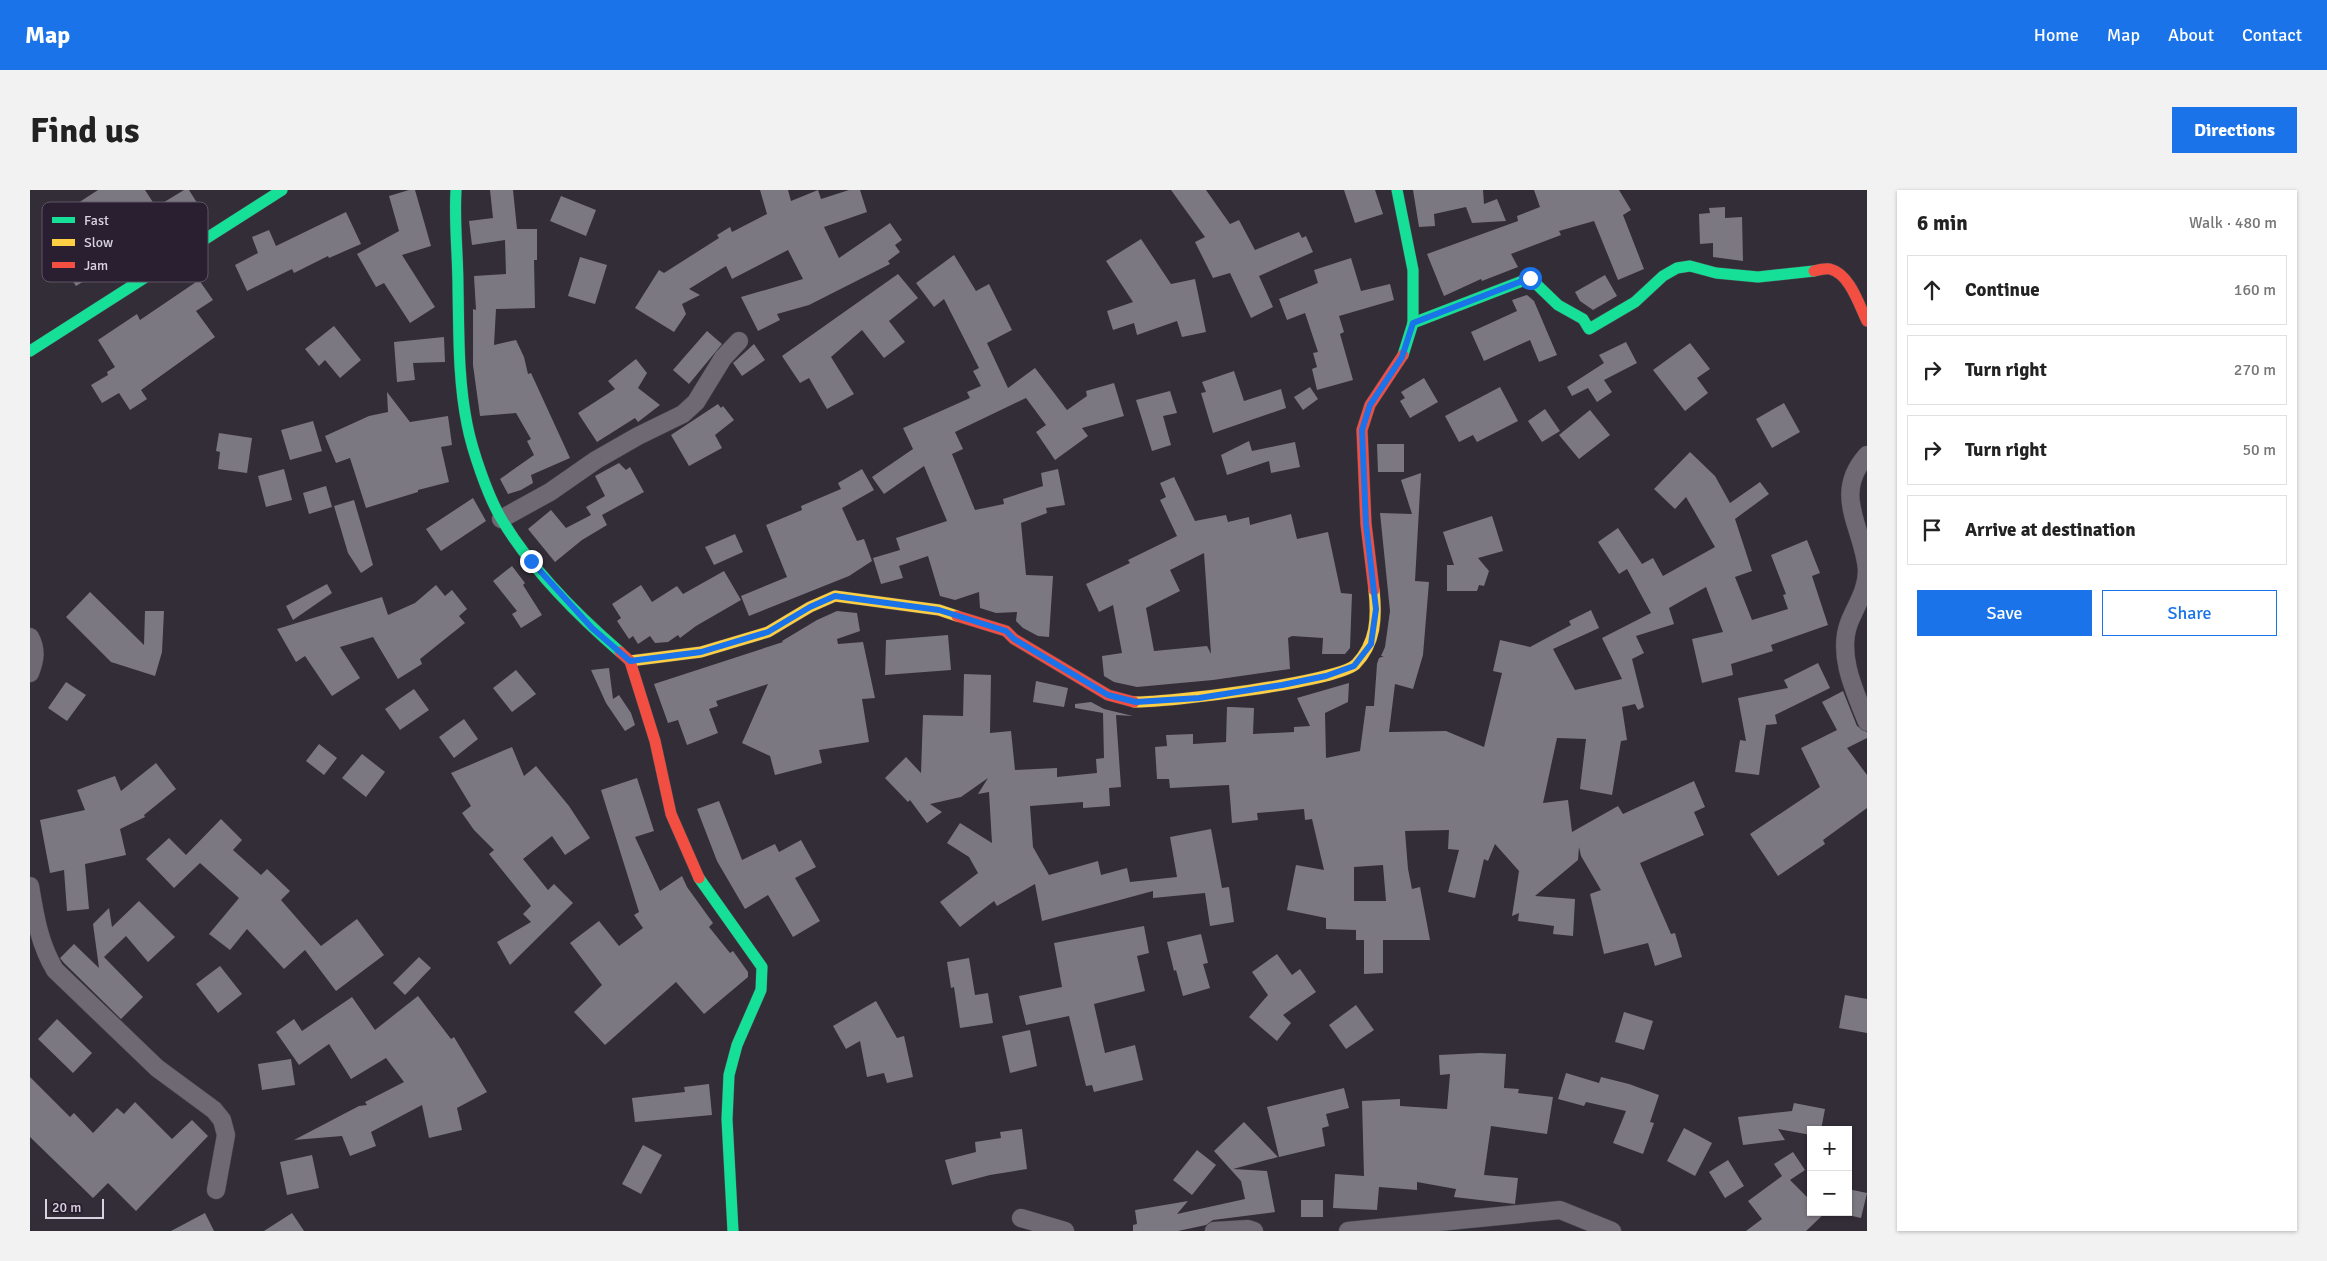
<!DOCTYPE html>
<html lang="en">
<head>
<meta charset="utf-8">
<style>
  body { margin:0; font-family:Signika,sans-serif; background:#f2f2f2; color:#222 }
  .controls { position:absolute; right:15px; bottom:15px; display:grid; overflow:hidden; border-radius:0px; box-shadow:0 1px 4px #0004 }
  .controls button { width:45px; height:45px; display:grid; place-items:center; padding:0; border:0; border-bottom:1px solid #e0e0e0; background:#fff; color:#222; font:25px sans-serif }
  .scale { position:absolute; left:15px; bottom:12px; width:59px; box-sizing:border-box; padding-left:5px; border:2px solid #dad3df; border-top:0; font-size:14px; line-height:18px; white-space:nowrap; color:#dad3df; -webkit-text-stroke:4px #291f31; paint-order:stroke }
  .stop { position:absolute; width:15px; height:15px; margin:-11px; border:4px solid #1a73e8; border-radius:50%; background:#fff }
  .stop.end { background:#1a73e8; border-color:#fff; box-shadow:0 1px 5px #0008 }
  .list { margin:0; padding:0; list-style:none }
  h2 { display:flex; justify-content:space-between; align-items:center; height:65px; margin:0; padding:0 20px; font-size:21px }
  h2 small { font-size:16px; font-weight:400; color:#767676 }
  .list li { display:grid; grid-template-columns:32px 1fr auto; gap:15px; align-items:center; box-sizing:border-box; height:70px; margin:0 10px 10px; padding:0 10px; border:1px solid #e0e0e0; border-radius:0px }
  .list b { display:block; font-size:19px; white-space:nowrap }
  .list em { font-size:16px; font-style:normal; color:#767676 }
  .actions { display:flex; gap:10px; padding:15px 20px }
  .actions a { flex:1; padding:11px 0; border:1px solid #1a73e8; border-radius:0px; text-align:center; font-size:18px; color:#1a73e8 }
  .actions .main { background:#1a73e8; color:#fff }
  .icon { flex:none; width:28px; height:28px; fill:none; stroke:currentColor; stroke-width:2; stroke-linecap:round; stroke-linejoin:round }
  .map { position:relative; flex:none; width:1837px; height:1041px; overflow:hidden; border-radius:0px }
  header { display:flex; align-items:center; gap:30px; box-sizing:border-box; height:70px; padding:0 25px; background:#1a73e8; color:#fff }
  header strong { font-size:24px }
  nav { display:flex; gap:28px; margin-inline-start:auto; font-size:18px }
  .intro { display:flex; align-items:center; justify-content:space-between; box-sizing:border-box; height:120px; padding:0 30px }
  h1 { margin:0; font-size:35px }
  .button { padding:12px 22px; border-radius:0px; background:#1a73e8; color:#fff; font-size:18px; font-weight:700 }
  main { display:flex; gap:30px; padding:0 30px }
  aside { flex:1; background:#fff; border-radius:0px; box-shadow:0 1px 4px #0004 }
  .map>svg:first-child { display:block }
</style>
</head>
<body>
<header>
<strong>Map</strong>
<nav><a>Home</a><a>Map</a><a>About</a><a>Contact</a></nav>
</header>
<div class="intro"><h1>Find us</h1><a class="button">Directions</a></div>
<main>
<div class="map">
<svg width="1837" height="1041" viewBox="0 0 1837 1041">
  <rect width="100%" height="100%" fill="#322d37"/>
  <g fill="#7c7881" fill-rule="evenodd">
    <polygon points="68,0 115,0 126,17 154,0 159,0 174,24 99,68 97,65 46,96 34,78 53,66 49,60 70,48 48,13"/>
    <polygon points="379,0 385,0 401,56 372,65 405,117 380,133 354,93 346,97 327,64 369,41 359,6"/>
    <polygon points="460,0 483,0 487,39 507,39 507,70 504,70 505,118 466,119 464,155 486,150 494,167 498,184 501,183 540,268 501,285 503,293 491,300 478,304 470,289 504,265 497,251 501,249 486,223 450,226 443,175 443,119 446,120 444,86 476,84 475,50 442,55 439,31 463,28"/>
    <polygon points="730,0 758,0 761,11 788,0 791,9 819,0 830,0 837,22 794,37 809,68 860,33 872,50 865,55 870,62 858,71 860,74 779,115 747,124 750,130 728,141 711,107 773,89 758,60 702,89 696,76 659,99 670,105 652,114 656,124 644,142 605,118 629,80 634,83 689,48 687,45 700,37 702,42 737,24"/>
    <polygon points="1141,0 1176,0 1200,34 1209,30 1225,60 1269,42 1272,48 1276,46 1283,62 1229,86 1243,117 1221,128 1200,83 1183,88 1165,52 1175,47"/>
    <polygon points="1314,0 1345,0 1353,24 1325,33"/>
    <polygon points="1383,0 1453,0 1454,14 1467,9 1476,31 1442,33 1436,17 1404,24 1405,36 1389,37"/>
    <polygon points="1504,0 1589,0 1601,20 1593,25 1614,79 1588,90 1564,31 1529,41 1531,45 1481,64 1488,77 1452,91 1451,89 1414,106 1397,64 1488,31 1487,26 1510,17"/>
    <polygon points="531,6 566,20 556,46 520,31"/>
    <polygon points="1695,17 1695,28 1712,27 1713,71 1683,67 1683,53 1670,54 1669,24 1680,23 1679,18"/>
    <polygon points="316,22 331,54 299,68 298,66 264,83 262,79 217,101 205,75 228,63 222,47 239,40 246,56"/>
    <polygon points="1111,49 1141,94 1165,89 1176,142 1152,147 1147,131 1107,145 1104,133 1083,140 1077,121 1103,112 1076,71"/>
    <polygon points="924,65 946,101 959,94 982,140 957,153 978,198 1005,178 1037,220 1057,206 1056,201 1084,193 1094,226 1052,238 1058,246 1025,270 1006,242 1016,235 996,208 925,242 933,259 922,264 945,320 974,314 973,309 1013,296 1011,283 1028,279 1035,315 1016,318 1017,323 991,333 996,385 1023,386 1019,447 1008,446 993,438 986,431 987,422 966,423 950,418 949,402 925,410 910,406 898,366 869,376 873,388 851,394 843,368 870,360 866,348 917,331 894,276 854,304 842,287 883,259 873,238 940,208 937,202 951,196 943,181 949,178 914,109 904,117 886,93"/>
    <polygon points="550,67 577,75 565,114 538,106"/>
    <polygon points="1321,68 1331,101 1360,94 1364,110 1309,126 1314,142 1310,144 1323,190 1287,200 1282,179 1287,177 1283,163 1288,162 1275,123 1257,130 1249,109 1288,93 1284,80"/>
    <polygon points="868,84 888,108 859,131 875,152 854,168 832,140 801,167 824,204 797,219 779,188 770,193 752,166"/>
    <polygon points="1575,85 1587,106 1563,120 1550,111 1545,102"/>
    <polygon points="169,90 183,110 166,121 185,147 111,200 117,209 100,220 89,203 72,213 61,195 78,185 77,182 85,177 68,150 107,124 110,130"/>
    <polygon points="1497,105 1504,111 1527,165 1509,172 1500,150 1454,171 1441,142 1487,121 1482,110"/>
    <polygon points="304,136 331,170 310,188 295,170 289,176 275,159"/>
    <polygon points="677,141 692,154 659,194 643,180"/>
    <polygon points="414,147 415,172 383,173 385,190 367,192 364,152"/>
    <polygon points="1596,152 1607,173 1574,190 1582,202 1567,212 1558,198 1542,206 1537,197 1574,173 1569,165"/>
    <polygon points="1660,153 1680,179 1667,188 1678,203 1655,221 1623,180"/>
    <polygon points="724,154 735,170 712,186 703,173"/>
    <polygon points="606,169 617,183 608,198 630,215 608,232 605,228 567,252 548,223 585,199 578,191"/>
    <polygon points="1204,181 1214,211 1251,199 1256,218 1183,243 1171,203 1176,202 1172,192"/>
    <polygon points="1394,188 1408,212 1380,228 1370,211 1375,208 1371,202"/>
    <polygon points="1280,197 1288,209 1273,220 1264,207"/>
    <polygon points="1470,197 1488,231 1447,252 1443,245 1429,252 1415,226"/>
    <polygon points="1140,201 1147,223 1133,226 1141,255 1122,261 1106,210"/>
    <polygon points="357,202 380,232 418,226 422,255 411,257 419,292 388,300 388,302 336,318 320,268 306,273 295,246 339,226 358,222"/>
    <polygon points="1754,213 1770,242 1742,258 1726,229"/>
    <polygon points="688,214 691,218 693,216 704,230 685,245 692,258 659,276 641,245"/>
    <polygon points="1515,219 1530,241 1512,252 1498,231"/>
    <polygon points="1560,220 1580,245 1549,269 1529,245"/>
    <polygon points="283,231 292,261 260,270 251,240"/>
    <polygon points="189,243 222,248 217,283 188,279 190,262 186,261"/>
    <polygon points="1219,251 1222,261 1265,252 1270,277 1241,283 1239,271 1197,285 1191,265"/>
    <polygon points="1347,254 1374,254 1374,282 1348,282"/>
    <path d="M1660 262 1685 286 1700 313 1730 292 1739 304 1705 329 1722 381 1705 387 1722 430 1758 419 1753 405 1756 404 1741 365 1777 350 1790 383 1782 386 1798 435 1741 455 1743 461 1701 474 1703 485 1672 493 1662 449 1693 442 1676 397 1639 418 1644 434 1606 446 1614 463 1602 469 1614 517 1608 520 1605 514 1592 517 1597 550 1591 551 1582 605 1550 599 1556 549 1527 548 1513 613 1538 610 1542 642 1588 616 1593 624 1664 591 1675 617 1664 622 1674 645 1610 673 1641 744 1645 743 1652 767 1625 776 1618 753 1574 764 1560 704 1571 700 1551 666 1549 657 1548 670 1505 706 1545 709 1543 746 1523 744 1524 736 1488 731 1489 723 1482 726 1489 681 1465 654 1458 671 1454 669 1445 708 1418 702 1429 660 1418 659 1419 640 1375 641 1378 679 1382 699 1390 697 1400 750H1353V783L1334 784V750H1326V740L1296 739V728L1257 720 1266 675 1294 680 1282 629 1275 630 1274 619 1227 623 1228 630 1202 633 1199 595 1140 598 1139 589H1127L1125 557 1137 556 1136 545 1163 544V554L1196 552 1197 517H1201L1224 518 1223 544 1264 542V537L1280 536 1267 508 1319 493 1318 512 1295 523 1296 568 1330 561 1336 516H1344L1347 474 1349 468 1354 466H1351L1355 457 1360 421 1350 323 1382 324 1371 290 1391 283 1385 391 1399 392 1393 465 1383 499 1365 494 1359 542 1416 541 1454 557 1472 483 1463 481 1470 450 1500 457 1541 435 1539 431 1561 420 1569 438 1523 459 1545 500 1592 489 1572 448 1621 423 1597 379 1589 384 1568 352 1588 338 1612 374 1623 368 1633 386 1685 357 1656 307 1645 319 1624 299ZM1353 675 1356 711H1324V677Z"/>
    <polygon points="589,273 596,280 600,277 614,302 572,325 577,335 552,350 525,372 498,339 521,320 536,338 561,325 556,317 575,306 565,286"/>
    <polygon points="254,279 262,310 236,317 228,286"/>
    <polygon points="832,279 844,300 812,318 827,351 834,349 842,371 819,386 719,426 711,406 757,387 736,335 772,320 771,316 811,299 808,293"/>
    <path d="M1144 287 1165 331 1196 325 1198 332 1219 327 1220 335 1261 324 1267 349 1298 342 1311 403 1322 404 1320 458 1315 464H1292L1293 448 1262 446 1258 448 1260 479 1183 490 1107 497 1084 492 1074 486 1072 466 1092 463 1083 415 1069 422 1056 394 1100 373 1098 370 1147 346 1130 310 1136 307 1130 293ZM1174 363 1181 464 1177 456 1124 461 1116 418 1150 401 1140 380Z"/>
    <polygon points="296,296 302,317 279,324 273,303"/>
    <polygon points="443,308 456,331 411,361 396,339"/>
    <polygon points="324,310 343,375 331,383 318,363 304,316"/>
    <polygon points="1462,326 1473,361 1448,368 1459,381 1454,396 1449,395 1447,401 1417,401 1417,375 1424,375 1413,342"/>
    <polygon points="705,344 713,362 684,375 675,357"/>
    <polygon points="482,376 495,393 493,395 512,425 491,438 482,424 487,421 463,391"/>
    <polygon points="694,381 711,410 666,436 650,448 648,445 638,452 625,453 620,446 608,454 603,446 599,449 587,431 591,428 582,414 611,395 622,412 647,396 653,404"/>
    <polygon points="297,394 302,403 263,430 256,416"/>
    <polygon points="406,395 415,406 422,400 437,419 429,426 435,433 390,469 392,474 368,489 343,447 310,457 330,488 302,506 275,466 266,472 247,439 352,407 358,425 385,413"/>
    <polygon points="60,402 114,455 115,421 134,421 132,462 125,486 81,472 36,427"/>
    <polygon points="807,421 827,423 830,441 807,449 808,454 833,452 845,508 832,509 839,552 789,560 792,573 745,585 740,566 712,553 738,494 686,511 688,516 679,519 688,543 657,555 648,530 638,533 624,494 753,452 752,451 787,430"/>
    <polygon points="918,445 921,480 855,485 856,450"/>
    <polygon points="1788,473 1800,498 1745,525 1747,534 1736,535 1729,585 1705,582 1710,550 1716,551 1708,508 1758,498 1754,490"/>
    <polygon points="579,478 583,509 589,505 601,523 605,535 595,541 576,513 561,480"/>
    <polygon points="486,480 506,504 482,522 463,498"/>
    <polygon points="934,484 961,485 960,543 981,541 985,580 1027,578 1027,587 1067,583 1066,569 1074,568 1073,523 1045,518 1045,514 1061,512 1074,519 1103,526 1086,525 1091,597 1079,598 1080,616 1053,618 1053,612 1000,616 1003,657 1019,685 1068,671 1071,685 1097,678 1100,692 1147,687 1140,647 1181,639 1192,698 1199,697 1204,732 1180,736 1175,703 1123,708 1123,701 1012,731 1005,694 967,716 964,711 930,737 910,712 948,683 939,667 917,653 930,633 962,653 959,602 948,604 958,588 931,607 900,614 912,622 897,633 880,610 878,612 855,588 876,567 891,583 893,525 933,526"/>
    <polygon points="1006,491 1038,498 1034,517 1003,512"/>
    <polygon points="36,492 56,505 37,531 18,518"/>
    <polygon points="384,499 399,520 370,540 355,519"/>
    <polygon points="1813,501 1827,536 1837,542 1837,548 1817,558 1837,585 1837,618 1793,650 1795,654 1748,686 1720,644 1790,597 1771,558 1807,540 1792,512"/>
    <polygon points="434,529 448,549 424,568 409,547"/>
    <polygon points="289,554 307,568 294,585 276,571"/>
    <polygon points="482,557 494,586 506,576 539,616 560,648 535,665 522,646 493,669 518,700 524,694 543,713 480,775 467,752 501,732 493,724 501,716 459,664 464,660 444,640 432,623 441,616 421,583"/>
    <polygon points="332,564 355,582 336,607 312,588"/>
    <polygon points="126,573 146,599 114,625 115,627 90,639 96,665 55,674 59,719 37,721 34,680 20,683 10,630 55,620 47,600 85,586 91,601"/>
    <polygon points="607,588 624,641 605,647 630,701 652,686 657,697 683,733 679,737 700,763 703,761 718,782 718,787 674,824 646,792 575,855 544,822 572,795 540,753 569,731 589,756 613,738 604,725 609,722 571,600"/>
    <polygon points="689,611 712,670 745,654 749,662 771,650 786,677 765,688 790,731 763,747 738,705 715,719 687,671 667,619"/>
    <polygon points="191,629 212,650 203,660 231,685 237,679 260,701 251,710 291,756 327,729 354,765 306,801 275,760 254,779 217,739 200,760 179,744 209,708 170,673 144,698 116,669 139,648 156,665"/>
    <polygon points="109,711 145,747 118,772 96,746 74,767 113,807 91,829 34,773 30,768 44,754 69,778 63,734 79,718 82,737"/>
    <polygon points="1114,736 1119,763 1107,766 1115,801 1064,814 1075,863 1105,855 1113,890 1064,902 1062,895 1056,896 1039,826 996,835 989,806 1032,797 1024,753"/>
    <polygon points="1171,744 1178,773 1173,774 1180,798 1153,806 1146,780 1144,781 1137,752"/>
    <polygon points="1247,764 1262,785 1270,779 1286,802 1253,825 1261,833 1247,851 1219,827 1238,805 1222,782"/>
    <polygon points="389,767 401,778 375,805 363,793"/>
    <polygon points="939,768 945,805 958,803 963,833 930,838 924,797 921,798 917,772"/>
    <polygon points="190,776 212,804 188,823 166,794"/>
    <polygon points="1815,805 1837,809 1837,843 1809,838"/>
    <polygon points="388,806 421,849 424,847 457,902 427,918 432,940 399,948 392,915 341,942 346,956 320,966 312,946 264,950 329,916 337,915 335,912 374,892 356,868 321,889 299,854 269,875 246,842 264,829 272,841 322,807 345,840"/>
    <polygon points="846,811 867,848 874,846 883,887 857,893 854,883 837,887 830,851 816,859 803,836"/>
    <polygon points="1326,815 1344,840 1316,859 1299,835"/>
    <polygon points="1594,822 1623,831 1614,860 1585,852"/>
    <polygon points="27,829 62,863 43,883 8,849"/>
    <polygon points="1000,840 1007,876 980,883 972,846"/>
    <polygon points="1450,863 1476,864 1474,898 1489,899 1488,903 1523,907 1517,944 1461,936 1454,985 1488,988 1485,1014 1424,1007 1426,999 1387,992 1387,1000 1349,997 1347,1020 1303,1018 1305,984 1334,986 1332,911 1370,909 1370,916 1417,919 1420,884 1410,885 1409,865"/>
    <polygon points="261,869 265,895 232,900 228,874"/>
    <polygon points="1536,883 1569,893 1571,887 1599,894 1629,905 1620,932 1624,933 1613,964 1583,953 1596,921 1556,912 1554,916 1528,909"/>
    <polygon points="0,887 40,927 44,923 63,943 87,918 94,924 105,912 142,949 162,930 178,946 106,1021 78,993 63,1008 0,947"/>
    <polygon points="679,894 682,925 605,932 602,908 655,902 654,897"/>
    <polygon points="1314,898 1319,918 1296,924 1299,936 1292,938 1295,956 1249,967 1237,917"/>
    <polygon points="1764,913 1795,919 1791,940 1781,940 1781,945 1748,939 1755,950 1713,955 1708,927 1762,921"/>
    <polygon points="1214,932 1248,967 1203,979 1237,981 1245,1022 1183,1030 1176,1035 1148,1041 1103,1041 1103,1035 1107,1034 1105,1020 1158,1011 1147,1024 1215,1009 1211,991 1184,961"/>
    <polygon points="1654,938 1682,953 1665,986 1637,971"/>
    <polygon points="992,939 997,979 960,985 922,995 915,970 946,962 945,952 971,948 970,942"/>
    <polygon points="613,955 632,965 611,1004 592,994"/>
    <polygon points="1167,960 1186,975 1162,1005 1143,990"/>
    <polygon points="1763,962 1775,980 1760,990 1781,1011 1781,1022 1796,1022 1776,1041 1716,1041 1732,1029 1718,1011 1752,986 1744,974"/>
    <polygon points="282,965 289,998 257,1005 250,972"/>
    <polygon points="1698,970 1714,996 1695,1008 1679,982"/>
    <polygon points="1818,999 1837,1003 1831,1028 1818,1025"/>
    <rect x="1271" y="1010" width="22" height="17"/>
    <polygon points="175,1023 184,1041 141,1041"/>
    <polygon points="262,1023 274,1041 234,1041"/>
  </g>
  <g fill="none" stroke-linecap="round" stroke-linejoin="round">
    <defs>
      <g id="street">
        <path d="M1837 265C1801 305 1834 338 1837 380 1837 401 1826 415 1819 433 1807 465 1825 502 1837 532"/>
        <polyline points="471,329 520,302 566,270 608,246 653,224 666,212 693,168 709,151"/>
        <path d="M0 447C7 460 5 470 0 483"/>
        <path d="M0 696C5 726 9 753 25 780L127 878 184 920 192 930 196 945 186 1000"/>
        <polyline points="991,1028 1035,1041"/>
        <polyline points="1184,1041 1218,1039 1224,1041"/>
        <polyline points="1318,1041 1530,1020 1582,1041"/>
      </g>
      <g id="fast">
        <path d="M426 0C424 33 428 65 428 98 429 144 428 189 437 234 442 260 458 307 472 330 502 380 546 424 590 462"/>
        <polyline points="1367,0 1383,80 1383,133 1373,165"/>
        <polyline points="1383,133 1500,88 1528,115 1553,129 1559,139 1605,112 1633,86 1647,78 1660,76 1686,83 1728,87 1784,81"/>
        <polyline points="0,161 252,0"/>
        <polyline points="669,688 732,777 731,800 707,855 699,885 697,929 703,1041"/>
      </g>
      <g id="slow">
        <polyline points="600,471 671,462 738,442 780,417 805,406 909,420 927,426"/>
        <path d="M1104 512C1135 513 1308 492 1326 474 1346 453 1347 428 1344 400"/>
      </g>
      <g id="jam">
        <path d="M1784 81C1788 80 1796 78 1800 79 1820 84 1829 115 1837 131"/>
        <polyline points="1344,400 1336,334 1332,240 1340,215 1373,165"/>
        <polyline points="927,426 976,441 984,449 1078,505 1104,512"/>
        <polyline points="590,462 600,471 625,551 641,624 669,688"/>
      </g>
    </defs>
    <use href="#street" stroke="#4d4850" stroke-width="19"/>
    <use href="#fast" stroke="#4d4850" stroke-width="12"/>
    <use href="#slow" stroke="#4d4850" stroke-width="12"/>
    <use href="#jam" stroke="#4d4850" stroke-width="12"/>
    <use href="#street" stroke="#6e6972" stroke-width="18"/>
    <use href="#fast" stroke="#16e098" stroke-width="11"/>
    <use href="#slow" stroke="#ffcf43" stroke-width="11"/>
    <use href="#jam" stroke="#f24e42" stroke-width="11"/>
  </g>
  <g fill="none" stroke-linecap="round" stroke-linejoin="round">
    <polyline stroke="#1a73e8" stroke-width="6" points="501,371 562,438 600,471 671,462 738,442 780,417 805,406 909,420 976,441 984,449 1078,505 1106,512 1169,508 1252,495 1296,486 1324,476 1341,454 1346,419 1336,334 1332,240 1340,215 1372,167 1383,133 1500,88"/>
  </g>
  <rect x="12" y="12" width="166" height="80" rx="8" fill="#291f31" stroke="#5e5565" stroke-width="1"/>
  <rect x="22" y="27" width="23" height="6" fill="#16e098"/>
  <rect x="22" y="49" width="23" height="7" fill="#ffcf43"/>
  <rect x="22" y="72" width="23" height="6" fill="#f24e42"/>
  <g font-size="14" fill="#dad3df">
    <text x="54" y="35">Fast</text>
    <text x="54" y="57">Slow</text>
    <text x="54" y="80">Jam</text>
  </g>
</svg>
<div class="controls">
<button>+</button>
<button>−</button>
</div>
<div class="scale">20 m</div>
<div class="stop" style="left:1500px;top:88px"></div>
<div class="stop end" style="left:501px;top:371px"></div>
</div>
<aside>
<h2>6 min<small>Walk · 480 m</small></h2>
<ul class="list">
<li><svg class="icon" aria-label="ahead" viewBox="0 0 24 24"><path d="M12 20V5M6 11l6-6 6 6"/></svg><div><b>Continue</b></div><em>160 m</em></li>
<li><svg class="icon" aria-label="right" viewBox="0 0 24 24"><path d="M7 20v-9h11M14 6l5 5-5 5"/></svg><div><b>Turn right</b></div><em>270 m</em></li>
<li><svg class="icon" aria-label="right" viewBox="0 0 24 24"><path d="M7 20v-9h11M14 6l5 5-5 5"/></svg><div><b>Turn right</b></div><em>50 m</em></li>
<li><svg class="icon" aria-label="arrive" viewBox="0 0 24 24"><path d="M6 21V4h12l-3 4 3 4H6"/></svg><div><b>Arrive at destination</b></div></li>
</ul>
<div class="actions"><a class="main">Save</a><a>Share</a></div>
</aside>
</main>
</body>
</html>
